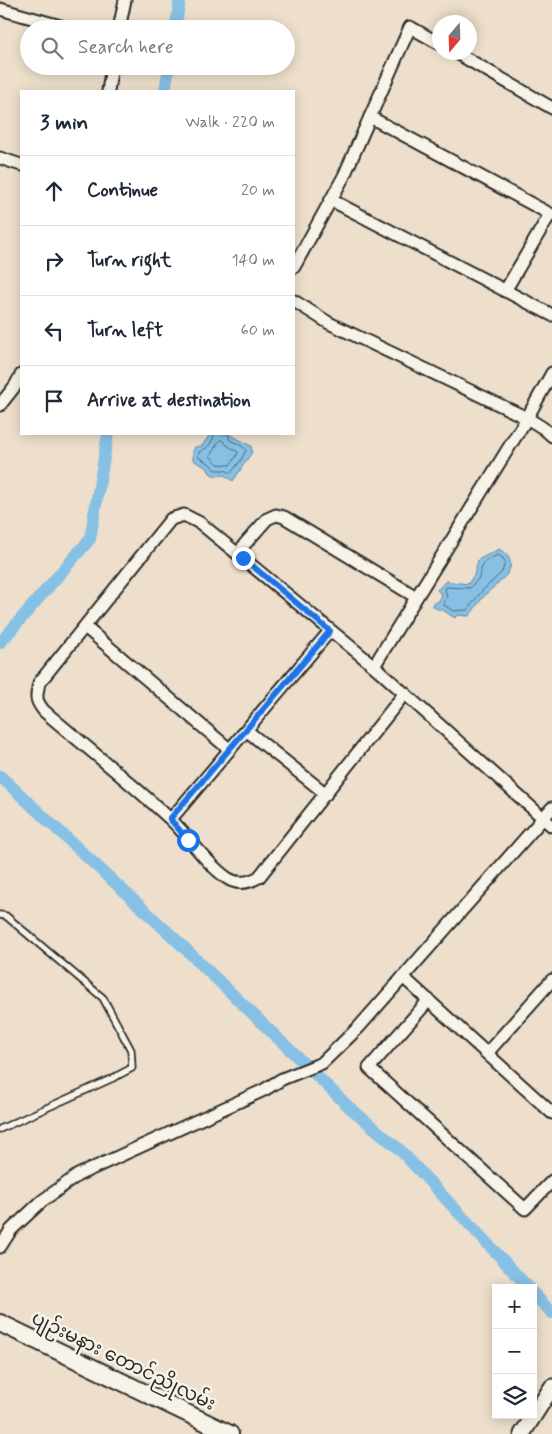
<!DOCTYPE html>
<html lang="en">
<head>
<meta charset="utf-8">
<style>
  body { margin:0; font-family:Mynerve,"Noto Sans Myanmar",sans-serif; background:#f2f2f3; color:#1f2937 }
  .controls { position:absolute; right:15px; bottom:15px; display:grid; overflow:hidden; border-radius:0px; box-shadow:0 2px 12px #0003 }
  .controls button { width:45px; height:45px; display:grid; place-items:center; padding:0; border:0; border-bottom:1px solid #e0e1e3; background:#fff; color:#1f2937; font:25px sans-serif }
  .compass { position:absolute; left:432px; top:15px; width:45px; height:45px; border-radius:50%; background:#fff; box-shadow:0 2px 12px #0003; rotate:199deg }
  .stop { position:absolute; width:15px; height:15px; margin:-11px; border:4px solid #1a73e8; border-radius:50%; background:#fff }
  .stop.end { background:#1a73e8; border-color:#fff; box-shadow:0 1px 5px #0008 }
  .list { margin:0; padding:0; list-style:none }
  h2 { display:flex; justify-content:space-between; align-items:center; height:65px; margin:0; padding:0 20px; font-size:21px }
  h2 small { font-size:16px; font-weight:400; color:#747a83 }
  .list li { display:grid; grid-template-columns:32px 1fr auto; gap:15px; align-items:center; box-sizing:border-box; height:70px; padding:0 20px; border-top:1px solid #e0e1e3 }
  .list b { display:block; font-size:19px; white-space:nowrap }
  .list em { font-size:16px; font-style:normal; color:#747a83 }
  .icon { flex:none; width:28px; height:28px; fill:none; stroke:currentColor; stroke-width:2; stroke-linecap:round; stroke-linejoin:round }
  .map { position:relative; flex:none; width:552px; height:1434px; overflow:hidden }
  .search { position:absolute; background:#fff; box-shadow:0 2px 12px #0003; left:20px; top:20px; width:275px; height:55px; display:flex; align-items:center; gap:12px; box-sizing:border-box; padding:0 18px; border-radius:28px; color:#747a83; font-size:19px }
  .panel { position:absolute; background:#fff; box-shadow:0 2px 12px #0003; left:20px; top:90px; width:275px; height:345px; border-radius:0px }
  .map>svg:first-child { display:block }
</style>
</head>
<body>
<div class="map">
<svg width="552" height="1434" viewBox="0 0 552 1434">
  <rect width="100%" height="100%" fill="#eddfcb"/>
  <filter id="ink" filterUnits="userSpaceOnUse"><feTurbulence type="fractalNoise" baseFrequency=".02" numOctaves="2"/><feDisplacementMap in="SourceGraphic" scale="10" xChannelSelector="R" yChannelSelector="G"/><feConvolveMatrix kernelMatrix="1 2 1 2 8 2 1 2 1" color-interpolation-filters="sRGB"/></filter>
  <g filter="url(#ink)">
    <g fill="#86c0e5" stroke="#62849b">
      <polygon points="210,434 229,434 251,446 252,452 233,481 224,475 215,476 210,473 207,468 193,460 193,451 195,447 202,446"/>
      <path d="M499 549C526 566 499 581 486 594 480 600 475 609 469 616L457 615 455 618 441 609H437L433 606V604L439 601 442 595 437 590 446 581 468 584 474 575 478 560Z"/>
    </g>
    <g fill="none" stroke-linecap="round" stroke-linejoin="round">
      <g stroke="#4f6775" stroke-width="1">
        <path d="M214 434C213 443 207 449 199 452L198 457 210 464 215 470H225L231 473 241 460 246 450 242 446 230 440 228 434"/>
        <polygon points="222,440 227,445 238,452 236,457 230,465 218,464 210,456 219,441"/>
        <polygon points="498,555 503,558 505,562 502,572 482,591 467,610 453,611 444,605 444,603 447,596 445,590 446,587 470,588 479,578 483,563"/>
      </g>
      <g stroke="#86c0e5" stroke-width="12">
        <polyline points="175,29 180,0"/>
        <polyline points="165,91 169,66"/>
        <polyline points="0,643 90,539 108,434"/>
        <polyline points="0,776 171,935 348,1106 399,1149 529,1288"/>
        <polyline points="533,1293 552,1313"/>
      </g>
      <defs>
        <polyline id="lane" points="0,915 6,916 103,998 131,1050 132,1068 113,1078 0,1129"/>
        <g id="street">
          <polyline points="0,9 71,29"/>
          <polyline points="119,29 125,0"/>
          <polyline points="455,52 552,108"/>
          <polyline points="108,91 112,66"/>
          <polyline points="370,117 410,27 440,44"/>
          <polyline points="0,158 21,165"/>
          <polyline points="331,200 552,315"/>
          <polyline points="294,267 344,176 370,117 552,215"/>
          <polyline points="505,291 550,214"/>
          <polyline points="294,301 329,323 527,418 543,428 552,436"/>
          <polyline points="0,405 15,386 21,375"/>
          <polyline points="243,558 242,549 244,545 267,519 276,515 284,517 416,597"/>
          <polyline points="85,627 229,749"/>
          <polyline points="374,666 527,418 552,373"/>
          <path d="M405 693 259 877C248 883 237 885 227 878 204 862 189 836 169 818 129 781 86 747 44 711 35 700 36 697 39 683L171 519 184 515 200 523 374 666 552 826"/>
          <polyline points="246,730 326,794"/>
          <polyline points="171,819 330,631"/>
          <polyline points="403,977 552,1113"/>
          <polyline points="429,1000 369,1068 525,1209 552,1181"/>
          <polyline points="487,1053 552,980"/>
          <polyline points="0,1247 11,1230 42,1201 78,1175 264,1090 282,1079 322,1063 359,1027 552,808"/>
        </g>
        <polyline id="secondary" points="522,1434 552,1387"/>
        <polyline id="primary" points="0,1323 230,1434"/>
      </defs>
      <use href="#lane" stroke="#2b2b2b" stroke-width="9"/>
      <use href="#street" stroke="#2b2b2b" stroke-width="15"/>
      <use href="#secondary" stroke="#2b2b2b" stroke-width="19"/>
      <use href="#primary" stroke="#2b2b2b" stroke-width="20"/>
      <use href="#lane" stroke="#f7f3e8" stroke-width="5.5"/>
      <use href="#street" stroke="#f7f3e8" stroke-width="11"/>
      <use href="#secondary" stroke="#f7f3e8" stroke-width="15"/>
      <use href="#primary" stroke="#f7f3e8" stroke-width="16"/>
    </g>
  </g>
  <g fill="none" stroke-linecap="round" stroke-linejoin="round" filter="url(#ink)">
    <polyline stroke="#1a73e8" stroke-width="6" points="188,840 170,819 330,631 243,558"/>
  </g>
  <g text-anchor="middle" stroke-width="5" stroke-linejoin="round" paint-order="stroke">
    <g font-size="19" fill="#2b2b2b" stroke="#f7f3e8">
      <text transform="translate(124 1360) rotate(26)" y="7">ပျဉ်းမနား တောင်ညိုလမ်း</text>
    </g>
  </g>
</svg>
<div class="controls">
<button>+</button>
<button>−</button>
<button><svg class="icon" aria-label="layers" viewBox="0 0 24 24"><path d="M12 4l9 5-9 5-9-5zM3 14l9 5 9-5"/></svg></button>
</div>
<svg class="compass" viewBox="-18 -18 36 36"><path d="M0-13l5 13h-10z" fill="#e53935"/><path d="M0 13l5-13h-10z" fill="#747a83"/></svg>
<div class="stop" style="left:188px;top:840px"></div>
<div class="stop end" style="left:243px;top:558px"></div>
<div class="search"><svg class="icon" aria-label="search" viewBox="0 0 24 24"><circle cx="10" cy="10" r="6"/><path d="M15 15l6 6"/></svg>Search here</div>
<section class="panel">
<h2>3 min<small>Walk · 220 m</small></h2>
<ul class="list">
<li><svg class="icon" aria-label="ahead" viewBox="0 0 24 24"><path d="M12 20V5M6 11l6-6 6 6"/></svg><div><b>Continue</b></div><em>20 m</em></li>
<li><svg class="icon" aria-label="right" viewBox="0 0 24 24"><path d="M7 20v-9h11M14 6l5 5-5 5"/></svg><div><b>Turn right</b></div><em>140 m</em></li>
<li><svg class="icon" aria-label="left" viewBox="0 0 24 24"><path d="M17 20v-9H6M10 6l-5 5 5 5"/></svg><div><b>Turn left</b></div><em>60 m</em></li>
<li><svg class="icon" aria-label="arrive" viewBox="0 0 24 24"><path d="M6 21V4h12l-3 4 3 4H6"/></svg><div><b>Arrive at destination</b></div></li>
</ul>
</section>
</div>
</body>
</html>
